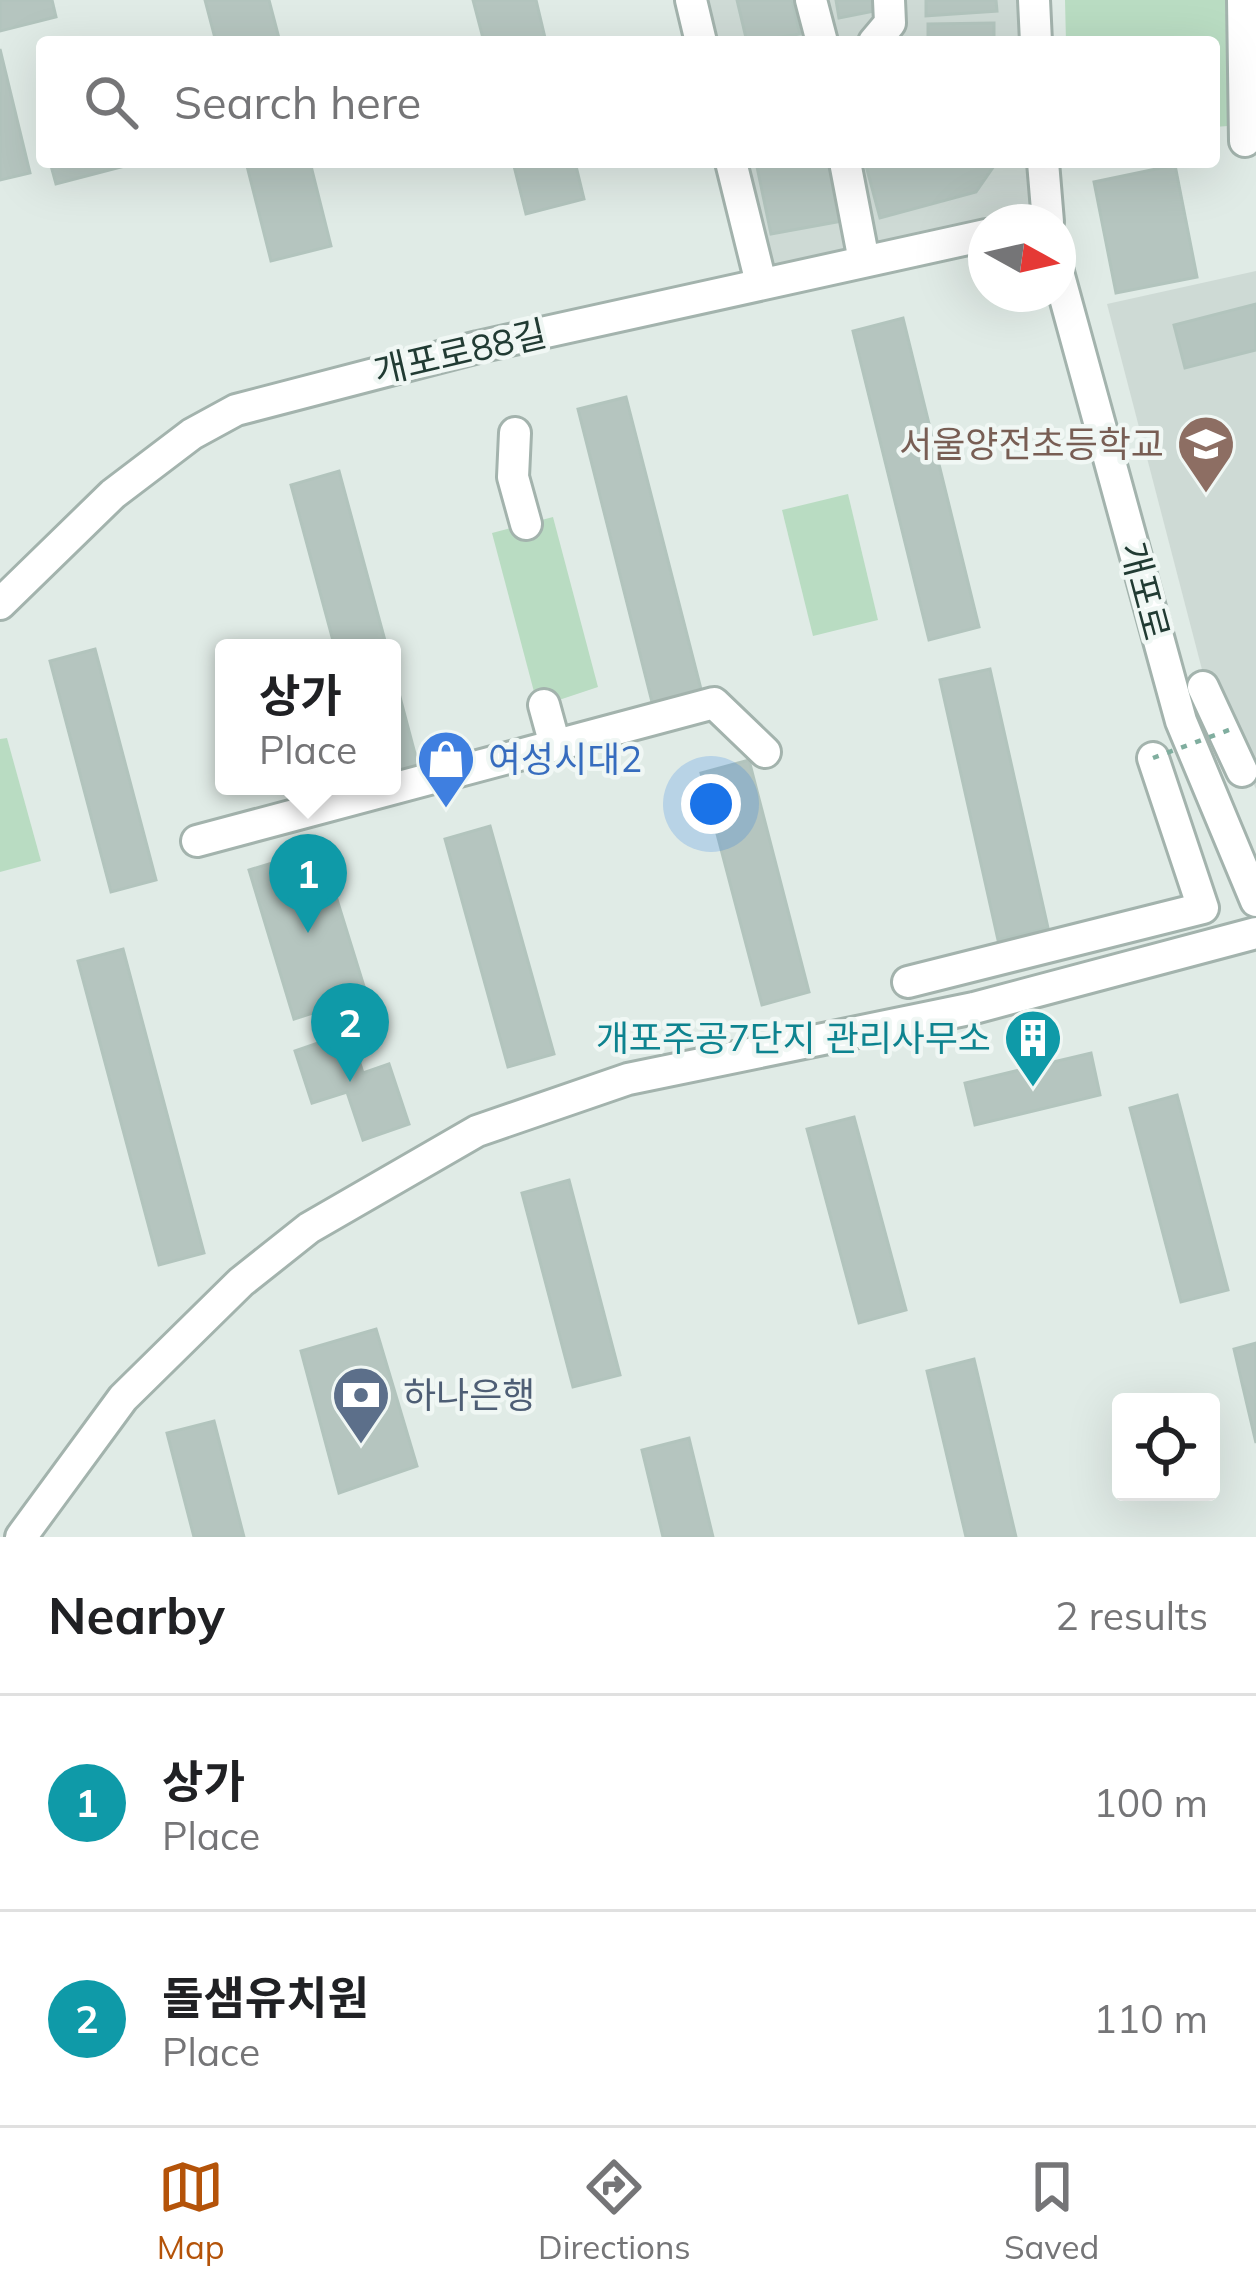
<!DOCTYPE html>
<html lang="en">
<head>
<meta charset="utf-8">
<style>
  body { margin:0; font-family:Mulish,"Noto Sans KR",sans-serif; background:#f6f6f6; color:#202124 }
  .controls { position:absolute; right:36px; bottom:36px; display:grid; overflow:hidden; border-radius:12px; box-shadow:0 12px 48px #0002 }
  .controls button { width:108px; height:108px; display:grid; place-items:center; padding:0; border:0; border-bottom:3px solid #e0e0e0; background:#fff; color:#202124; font:60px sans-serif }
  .compass { position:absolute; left:968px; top:204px; width:108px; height:108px; border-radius:50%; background:#fff; box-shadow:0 12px 48px #0002; rotate:98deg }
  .you { position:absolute; left:711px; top:804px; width:42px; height:42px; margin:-30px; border:9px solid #fff; border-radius:50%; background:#1a73e8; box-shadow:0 0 0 18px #1a73e833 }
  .badge { display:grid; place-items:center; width:78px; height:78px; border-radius:50%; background:#b45309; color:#fff; font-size:39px; font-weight:700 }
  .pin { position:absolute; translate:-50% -99px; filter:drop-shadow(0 3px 6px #0008) }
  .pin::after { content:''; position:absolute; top:63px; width:42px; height:36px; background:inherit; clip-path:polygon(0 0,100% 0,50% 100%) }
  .popup { position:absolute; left:215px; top:639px; width:186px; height:156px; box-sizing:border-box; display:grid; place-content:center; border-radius:12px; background:#fff; filter:drop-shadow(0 3px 9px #0005); font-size:39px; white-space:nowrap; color:#757577 }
  .popup b { font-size:45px; color:#202124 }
  .popup::after { content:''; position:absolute; left:50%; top:100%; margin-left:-24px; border:24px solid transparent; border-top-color:#fff }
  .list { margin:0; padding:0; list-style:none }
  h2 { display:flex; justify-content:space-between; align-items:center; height:156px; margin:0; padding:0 48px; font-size:51px }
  h2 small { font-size:39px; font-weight:400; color:#757577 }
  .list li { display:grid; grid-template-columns:78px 1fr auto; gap:36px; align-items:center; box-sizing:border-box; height:216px; padding:0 48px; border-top:3px solid #e0e0e0 }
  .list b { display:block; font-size:45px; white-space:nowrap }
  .list p { margin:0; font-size:39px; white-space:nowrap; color:#757577 }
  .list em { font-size:39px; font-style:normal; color:#757577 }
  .icon { flex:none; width:66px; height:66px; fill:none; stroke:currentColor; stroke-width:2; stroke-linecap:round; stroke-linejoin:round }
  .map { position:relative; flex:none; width:1256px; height:1537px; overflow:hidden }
  .search { position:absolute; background:#fff; box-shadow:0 12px 48px #0002; left:36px; right:36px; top:36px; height:132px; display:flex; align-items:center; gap:30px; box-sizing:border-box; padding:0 42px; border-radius:12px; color:#757577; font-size:45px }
  .sheet { height:588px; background:#fff }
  nav { display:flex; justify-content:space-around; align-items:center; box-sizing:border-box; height:168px; border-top:3px solid #e0e0e0; background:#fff; font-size:33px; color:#757577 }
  nav a { display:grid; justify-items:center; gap:6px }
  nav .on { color:#b45309 }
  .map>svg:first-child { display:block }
</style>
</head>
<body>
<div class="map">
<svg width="1256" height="1537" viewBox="0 0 1256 1537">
  <rect width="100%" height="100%" fill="#e0ebe6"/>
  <g fill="#cedad5">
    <polygon points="699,0 1018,0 1021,42 709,42"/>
    <polygon points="736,162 1031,162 1034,217 986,222 762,275"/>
    <polygon points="1256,271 1256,789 1206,685 1107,304"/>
  </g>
  <g fill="#b9dcc2">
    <polygon points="1065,0 1256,0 1256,124 1214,127 1214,42 1066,42"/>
    <polygon points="848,494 878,620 813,636 782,510"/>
    <polygon points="553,517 598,687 538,707 492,533"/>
    <polygon points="7,738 41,861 0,872 0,739"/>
  </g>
  <g fill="#b5c5bf" stroke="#b2c4bd" stroke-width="3">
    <polygon points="0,0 52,0 56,17 0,31"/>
    <polygon points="205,0 269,0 280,42 216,42"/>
    <polygon points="473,0 536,0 546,42 484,42"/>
    <polygon points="737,0 792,0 800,34 747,42"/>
    <polygon points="836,0 874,0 874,11 839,18"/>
    <polygon points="926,0 996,0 997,11 926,16"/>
    <polygon points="994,23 994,42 928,42 928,24"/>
    <polygon points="0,49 30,173 0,180"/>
    <polygon points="50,162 140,162 56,184"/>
    <polygon points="246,162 310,162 331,246 271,261"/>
    <polygon points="513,162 575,162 584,199 526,214"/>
    <polygon points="756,162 830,162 842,221 771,234"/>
    <polygon points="865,162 996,162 996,163 976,192 880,218"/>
    <polygon points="1175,165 1197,277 1116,293 1094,182"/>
    <polygon points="1256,304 1256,350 1185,368 1174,325"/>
    <polygon points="903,318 979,627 929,640 853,331"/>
    <polygon points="626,397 703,697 654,710 578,409"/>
    <polygon points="339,471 387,648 335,648 291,485"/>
    <polygon points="95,649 156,880 111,892 50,661"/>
    <polygon points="392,667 422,780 392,786"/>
    <polygon points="990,669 1048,928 998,940 940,680"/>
    <polygon points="749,760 809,992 762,1005 701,773"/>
    <polygon points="490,826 554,1054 508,1067 445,839"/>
    <polygon points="321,848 367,996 294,1019 249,870"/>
    <polygon points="123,949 204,1253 159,1265 78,961"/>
    <polygon points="350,1032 363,1073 389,1064 409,1124 363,1140 347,1092 312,1103 295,1051"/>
    <polygon points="1091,1053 1100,1095 975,1125 965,1083"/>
    <polygon points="1177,1095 1228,1290 1181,1302 1130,1108"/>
    <polygon points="854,1117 906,1310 859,1323 807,1129"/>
    <polygon points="569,1180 620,1375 573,1387 522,1193"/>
    <polygon points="376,1329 417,1466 339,1493 301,1351"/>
    <polygon points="1256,1343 1256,1443 1234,1349"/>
    <polygon points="974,1359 1016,1537 966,1537 927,1371"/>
    <polygon points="214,1421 244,1537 194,1537 167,1433"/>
    <polygon points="689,1438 713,1537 663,1537 642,1450"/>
  </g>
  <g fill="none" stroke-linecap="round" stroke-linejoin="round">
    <defs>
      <g id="minor">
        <polyline points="691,0 701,42"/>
        <polyline points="811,0 822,42"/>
        <polyline points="1034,0 1036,42"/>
        <polyline points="1243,0 1245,141"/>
        <polyline points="874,42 890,23 889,0"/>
        <polyline points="731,162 761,283"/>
        <polyline points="845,162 864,261"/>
        <polyline points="1043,162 1048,222"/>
        <polyline points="1058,272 1181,721 1256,901"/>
        <polyline points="515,433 513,477 526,524"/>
        <polyline points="0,604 113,494 192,434 236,410 478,347 986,235"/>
        <polyline points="1203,687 1242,771"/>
        <polyline points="544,705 555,745"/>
        <polyline points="197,841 714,703 765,752"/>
        <polyline points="908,982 1203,908 1153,758"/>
        <polyline points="21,1537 123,1398 241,1282 309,1228 477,1131 628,1079 974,1008 1256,933"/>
      </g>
    </defs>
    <use href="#minor" stroke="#a3b3ad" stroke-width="36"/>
    <use href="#minor" stroke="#fff" stroke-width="30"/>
    <polyline stroke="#80ae9f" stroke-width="4.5" stroke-dasharray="6 9" stroke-linecap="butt" points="1153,758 1237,727"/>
  </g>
  <defs>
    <symbol id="school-pin" viewBox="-11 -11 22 30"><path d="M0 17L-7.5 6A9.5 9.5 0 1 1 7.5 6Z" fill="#8d6e63" stroke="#f0f7f4"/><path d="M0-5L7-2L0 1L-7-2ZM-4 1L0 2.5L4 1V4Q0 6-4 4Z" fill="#fff"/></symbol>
    <symbol id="shop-pin" viewBox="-11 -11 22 30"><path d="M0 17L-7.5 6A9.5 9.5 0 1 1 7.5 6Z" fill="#3f7fe0" stroke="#f0f7f4"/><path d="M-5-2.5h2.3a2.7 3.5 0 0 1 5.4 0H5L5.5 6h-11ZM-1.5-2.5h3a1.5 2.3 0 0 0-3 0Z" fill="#fff"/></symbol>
    <symbol id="building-pin" viewBox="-11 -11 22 30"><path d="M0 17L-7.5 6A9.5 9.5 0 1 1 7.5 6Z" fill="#0f9aa8" stroke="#f0f7f4"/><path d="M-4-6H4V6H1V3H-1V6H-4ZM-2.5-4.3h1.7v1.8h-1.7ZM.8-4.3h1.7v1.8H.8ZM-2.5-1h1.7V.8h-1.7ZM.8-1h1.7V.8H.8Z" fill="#fff"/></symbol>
    <symbol id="bank-pin" viewBox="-11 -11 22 30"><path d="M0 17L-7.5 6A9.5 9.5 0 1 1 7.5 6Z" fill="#5c6f8a" stroke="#f0f7f4"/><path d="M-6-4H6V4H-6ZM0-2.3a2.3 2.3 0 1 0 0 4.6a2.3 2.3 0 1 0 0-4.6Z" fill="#fff"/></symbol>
  </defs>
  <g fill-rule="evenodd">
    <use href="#school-pin" x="1173" y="411" width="66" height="90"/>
    <use href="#shop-pin" x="413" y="726" width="66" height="90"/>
    <use href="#building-pin" x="1000" y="1005" width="66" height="90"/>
    <use href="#bank-pin" x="328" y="1362" width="66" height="90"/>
  </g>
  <g text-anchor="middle" stroke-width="9" stroke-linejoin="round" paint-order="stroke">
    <g font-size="36" fill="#213b33" stroke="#f0f7f4">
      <text transform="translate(460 352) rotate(-13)" y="13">개포로88길</text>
      <text transform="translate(1145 591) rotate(75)" y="13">개포로</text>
    </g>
    <g font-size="36" fill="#785e54" stroke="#f0f7f4" text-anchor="end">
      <text x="1164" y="457">서울양전초등학교</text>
    </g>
    <g font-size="36" fill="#366cbe" stroke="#f0f7f4" text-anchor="start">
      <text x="488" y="772">여성시대2</text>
    </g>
    <g font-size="36" fill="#0d838f" stroke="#f0f7f4" text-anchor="end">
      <text x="991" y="1051">개포주공7단지 관리사무소</text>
    </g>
    <g font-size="36" fill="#4e5e75" stroke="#f0f7f4" text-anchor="start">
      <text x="403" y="1408">하나은행</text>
    </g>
  </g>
</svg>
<div class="controls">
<button><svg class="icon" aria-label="locate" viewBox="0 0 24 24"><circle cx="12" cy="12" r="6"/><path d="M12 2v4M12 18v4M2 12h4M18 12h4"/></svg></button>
</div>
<svg class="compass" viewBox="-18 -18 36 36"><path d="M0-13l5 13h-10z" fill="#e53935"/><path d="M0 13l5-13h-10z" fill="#757577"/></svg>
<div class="you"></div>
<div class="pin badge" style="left:308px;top:933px;background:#0f9aa8">1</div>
<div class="popup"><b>상가</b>Place</div>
<div class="pin badge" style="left:350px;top:1082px;background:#0f9aa8">2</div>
<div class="search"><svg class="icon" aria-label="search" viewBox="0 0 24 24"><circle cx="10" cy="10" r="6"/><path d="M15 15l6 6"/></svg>Search here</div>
</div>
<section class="sheet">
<h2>Nearby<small>2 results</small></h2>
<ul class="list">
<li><span class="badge" style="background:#0f9aa8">1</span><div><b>상가</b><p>Place</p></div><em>100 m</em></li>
<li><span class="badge" style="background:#0f9aa8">2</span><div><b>돌샘유치원</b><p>Place</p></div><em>110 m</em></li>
</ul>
</section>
<nav>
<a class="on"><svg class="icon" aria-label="map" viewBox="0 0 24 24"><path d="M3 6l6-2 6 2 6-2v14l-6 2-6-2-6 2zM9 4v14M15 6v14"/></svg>Map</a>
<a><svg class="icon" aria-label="directions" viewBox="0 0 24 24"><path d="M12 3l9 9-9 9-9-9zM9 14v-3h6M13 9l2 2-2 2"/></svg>Directions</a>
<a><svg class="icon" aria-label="saved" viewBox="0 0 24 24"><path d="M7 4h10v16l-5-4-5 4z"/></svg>Saved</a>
</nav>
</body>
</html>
